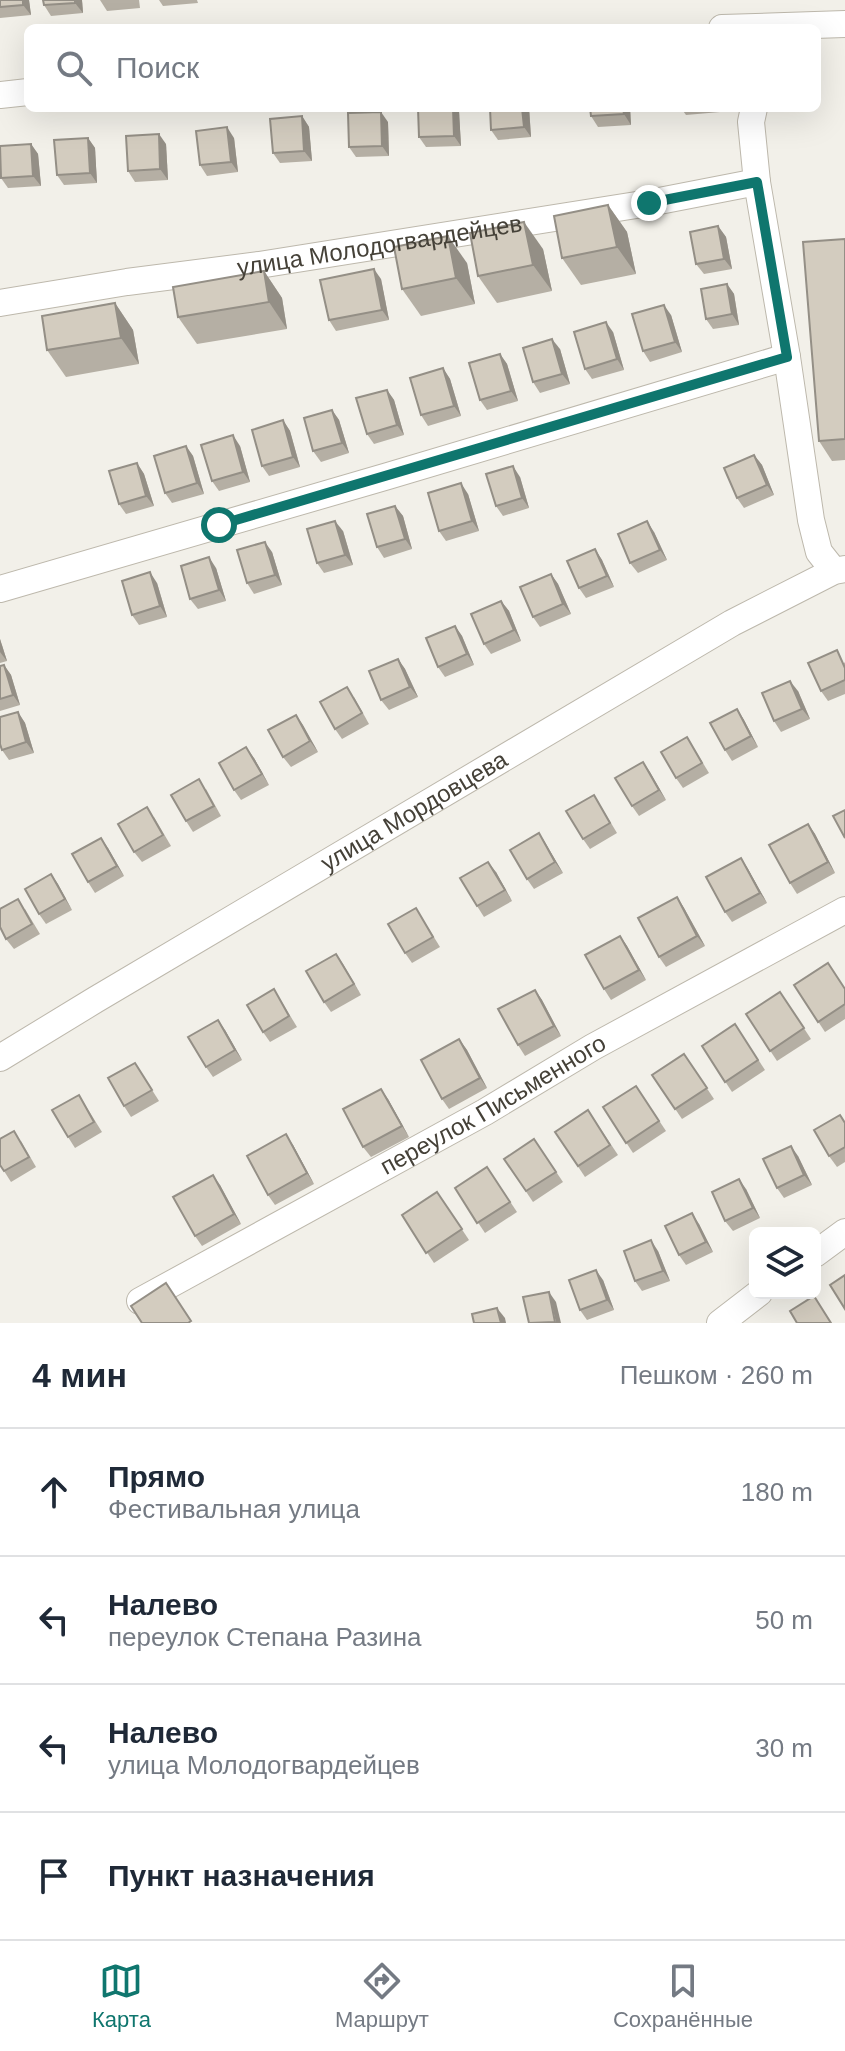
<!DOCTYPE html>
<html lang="ru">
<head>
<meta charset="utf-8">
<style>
  body { margin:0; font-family:Arial,sans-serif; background:#f2f2f3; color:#1f2937 }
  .controls { position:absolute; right:24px; bottom:24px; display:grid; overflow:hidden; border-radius:12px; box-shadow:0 8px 32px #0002 }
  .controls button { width:72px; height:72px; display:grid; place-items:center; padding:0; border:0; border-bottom:2px solid #e0e1e3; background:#fff; color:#1f2937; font:40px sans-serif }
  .stop { position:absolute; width:24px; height:24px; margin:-18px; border:6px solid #0f766e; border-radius:50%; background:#fff }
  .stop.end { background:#0f766e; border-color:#fff; box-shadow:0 2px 8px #0008 }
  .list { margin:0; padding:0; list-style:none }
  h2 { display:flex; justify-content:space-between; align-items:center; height:104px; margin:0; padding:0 32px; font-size:34px }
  h2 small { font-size:26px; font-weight:400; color:#747a83 }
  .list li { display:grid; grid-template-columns:52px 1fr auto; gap:24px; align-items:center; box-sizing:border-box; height:128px; padding:0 32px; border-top:2px solid #e0e1e3 }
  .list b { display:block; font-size:30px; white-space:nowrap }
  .list p { margin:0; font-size:26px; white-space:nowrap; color:#747a83 }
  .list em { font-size:26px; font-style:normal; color:#747a83 }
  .icon { flex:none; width:44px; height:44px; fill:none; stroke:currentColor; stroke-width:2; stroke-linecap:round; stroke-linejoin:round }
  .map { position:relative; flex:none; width:845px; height:1323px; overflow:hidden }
  .search { position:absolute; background:#fff; box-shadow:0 8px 32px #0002; left:24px; right:24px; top:24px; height:88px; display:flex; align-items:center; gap:20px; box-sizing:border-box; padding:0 28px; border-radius:12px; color:#747a83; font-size:30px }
  .sheet { height:616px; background:#fff }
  nav { display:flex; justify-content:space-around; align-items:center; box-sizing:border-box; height:112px; border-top:2px solid #e0e1e3; background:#fff; font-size:22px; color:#747a83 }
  nav a { display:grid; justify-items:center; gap:4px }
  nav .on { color:#0f766e }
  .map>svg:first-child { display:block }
</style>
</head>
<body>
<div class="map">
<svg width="845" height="1323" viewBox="0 0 845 1323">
  <rect width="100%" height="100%" fill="#f2f0e9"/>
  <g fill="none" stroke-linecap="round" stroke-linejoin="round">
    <defs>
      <g id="minor">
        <polyline points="722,28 845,24"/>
        <polyline points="0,95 28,92"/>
        <polyline points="754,108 751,122 757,182 787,357 811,520 819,552 834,571"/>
        <path id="s1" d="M0 303 127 282 259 265 649 203 757 182"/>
        <polyline points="0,589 388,476 787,357"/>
        <path id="s2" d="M0 1058 95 1000 732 623 834 571 845 569"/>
        <polyline points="815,1254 845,1232"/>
        <path id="s3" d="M140 1301 485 1112 593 1047 845 910"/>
        <polyline points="720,1323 759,1293"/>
      </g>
    </defs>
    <use href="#minor" stroke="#bdb8ac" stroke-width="28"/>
    <use href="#minor" stroke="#fff" stroke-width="26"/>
  </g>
  <g fill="#b5afa4">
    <polygon points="0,0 29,0 31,15 0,18"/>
    <polygon points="43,0 82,0 83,13 51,16 44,5"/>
    <polygon points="100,0 139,0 140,8 107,11"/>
    <polygon points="159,0 197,0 198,3 163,6"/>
    <polygon points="529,108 531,137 498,140 491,130"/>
    <polygon points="630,108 631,125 598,127 591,116"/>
    <polygon points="681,108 720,108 720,112 686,115"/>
    <polygon points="459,111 461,146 426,147 419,137"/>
    <polygon points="302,116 309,127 312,161 280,163 273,153"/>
    <polygon points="388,122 389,156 356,157 349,147"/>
    <polygon points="88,138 95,148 97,183 64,185 57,175"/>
    <polygon points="234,138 238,172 207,176 200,165"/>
    <polygon points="31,144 38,154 41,186 8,188 1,178"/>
    <polygon points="166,144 168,180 135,182 128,171"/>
    <polygon points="608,205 627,232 636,274 581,285 562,258"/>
    <polygon points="718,226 726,237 732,269 704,274 696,264"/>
    <polygon points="845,239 845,460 832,461 819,441"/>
    <polygon points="543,249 552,291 497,303 478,276"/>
    <polygon points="467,263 475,304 421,316 402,289"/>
    <polygon points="264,271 282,298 287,329 197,344 178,317"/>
    <polygon points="381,279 389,320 336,331 329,320"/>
    <polygon points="727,284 734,294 739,325 713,329 706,319"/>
    <polygon points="115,303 133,330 139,364 66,377 47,350"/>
    <polygon points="671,315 682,352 650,362 643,351"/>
    <polygon points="613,332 624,370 592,379 585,369"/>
    <polygon points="560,349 570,384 540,393 533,382"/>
    <polygon points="500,354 507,364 518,401 487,410 480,400"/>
    <polygon points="443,368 450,379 461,416 428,426 421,415"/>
    <polygon points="387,390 394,400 404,435 374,444 367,434"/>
    <polygon points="332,410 339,420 349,453 321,462 313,451"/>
    <polygon points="283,420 290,431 300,467 269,476 262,466"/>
    <polygon points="186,446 193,456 204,494 172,503 165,493"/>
    <polygon points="240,446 250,482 219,491 212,481"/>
    <polygon points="754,455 762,465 774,495 744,508 737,498"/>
    <polygon points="137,463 144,474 154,506 126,514 119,504"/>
    <polygon points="520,477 529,508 503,516 496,506"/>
    <polygon points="468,494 479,531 446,541 439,531"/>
    <polygon points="395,506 403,516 412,549 384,558 377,547"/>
    <polygon points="343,531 353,565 324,573 317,563"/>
    <polygon points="654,532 667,560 638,573 630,563"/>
    <polygon points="595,549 602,560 614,587 586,598 579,588"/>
    <polygon points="272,552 282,585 254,594 247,583"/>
    <polygon points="216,568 226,601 198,609 190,599"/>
    <polygon points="551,574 558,584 571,614 540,627 533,617"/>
    <polygon points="157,583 167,617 139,625 132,615"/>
    <polygon points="501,601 509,611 521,641 491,654 484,644"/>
    <polygon points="455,626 462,636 474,665 445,677 438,667"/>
    <polygon points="0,639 7,661 0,663"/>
    <polygon points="398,659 405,669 418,697 389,710 381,700"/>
    <polygon points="845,662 845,694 828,701 821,691"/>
    <polygon points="4,665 11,675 20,705 0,711 0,666"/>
    <polygon points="798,691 810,719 781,732 774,721"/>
    <polygon points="354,697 369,724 342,739 335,729"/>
    <polygon points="737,709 744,720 758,747 732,761 725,750"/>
    <polygon points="18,712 25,723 34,753 9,760 2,750"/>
    <polygon points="296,715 318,752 291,767 283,757"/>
    <polygon points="687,737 709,773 683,788 676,778"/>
    <polygon points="254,758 269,785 241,800 234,790"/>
    <polygon points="643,762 666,800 639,816 632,806"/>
    <polygon points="206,789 221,816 193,832 186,821"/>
    <polygon points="594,795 617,833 590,849 583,839"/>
    <polygon points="154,817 171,846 142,862 134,852"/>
    <polygon points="808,824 815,834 835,873 797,894 790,883"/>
    <polygon points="539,833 563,873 534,889 527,879"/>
    <polygon points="108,848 124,876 95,893 88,882"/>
    <polygon points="741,858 748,869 767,903 732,922 725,912"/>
    <polygon points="496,872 512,901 484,917 477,906"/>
    <polygon points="51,874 72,910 46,924 39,914"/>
    <polygon points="677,897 684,908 705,946 666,967 659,957"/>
    <polygon points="416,908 440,947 412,963 405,953"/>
    <polygon points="25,909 40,934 14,949 6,939"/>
    <polygon points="620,936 627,946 646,980 611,1000 604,989"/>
    <polygon points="336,954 361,995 331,1012 324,1002"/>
    <polygon points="794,985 845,988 845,1019 825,1032"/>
    <polygon points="274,989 297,1027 270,1042 263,1032"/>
    <polygon points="535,990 542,1000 561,1036 525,1056 518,1045"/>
    <polygon points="780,992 811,1039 777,1061 746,1014"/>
    <polygon points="735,1024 765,1070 732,1092 702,1046"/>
    <polygon points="225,1030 242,1060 213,1077 206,1067"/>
    <polygon points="459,1039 467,1050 487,1088 449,1109 442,1099"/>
    <polygon points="684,1054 714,1099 682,1119 652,1075"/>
    <polygon points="135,1063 159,1101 131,1117 124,1106"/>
    <polygon points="636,1086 666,1131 633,1153 603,1107"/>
    <polygon points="79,1095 102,1132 75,1148 68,1137"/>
    <polygon points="388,1099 409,1137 371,1157 363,1147"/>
    <polygon points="588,1110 618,1155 585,1177 555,1132"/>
    <polygon points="845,1121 845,1162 837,1167 829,1156"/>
    <polygon points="534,1139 563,1182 533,1202 504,1159"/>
    <polygon points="21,1141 36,1167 11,1182 4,1171"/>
    <polygon points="293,1145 314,1184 275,1205 268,1195"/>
    <polygon points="798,1156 812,1185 784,1198 777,1188"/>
    <polygon points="487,1167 517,1212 485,1233 455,1188"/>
    <polygon points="220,1185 241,1224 202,1246 195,1236"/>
    <polygon points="746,1189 760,1218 733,1231 725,1221"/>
    <polygon points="437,1192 469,1240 434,1263 402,1215"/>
    <polygon points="699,1224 713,1252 686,1265 679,1255"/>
    <polygon points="658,1251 670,1281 642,1291 635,1281"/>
    <polygon points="603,1280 614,1310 587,1320 580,1310"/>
  </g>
  <g fill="#948f86">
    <polygon points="23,0 29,0 31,15 23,5"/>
    <polygon points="75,0 82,0 83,13 75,3"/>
    <polygon points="453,108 458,108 459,111 461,146 454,136"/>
    <polygon points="522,108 529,108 531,137 524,127"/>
    <polygon points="623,108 630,108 631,125 624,114"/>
    <polygon points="381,112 388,122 389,156 382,146"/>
    <polygon points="302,116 309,127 312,161 304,151"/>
    <polygon points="227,127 234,138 238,172 231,162"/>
    <polygon points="159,134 166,144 168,180 160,169"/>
    <polygon points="88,138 95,148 97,183 90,173"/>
    <polygon points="31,144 38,154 41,186 33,176"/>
    <polygon points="608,205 627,232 636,274 617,247"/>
    <polygon points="524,222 543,249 552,291 533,265"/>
    <polygon points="718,226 726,237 732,269 724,259"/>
    <polygon points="448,236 467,263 475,304 456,278"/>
    <polygon points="374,269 381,279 389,320 382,310"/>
    <polygon points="264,271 282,298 287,329 269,302"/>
    <polygon points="727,284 734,294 739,325 732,314"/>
    <polygon points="115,303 133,330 139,364 121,338"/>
    <polygon points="664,305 671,315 682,352 675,342"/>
    <polygon points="606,322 613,332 624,370 617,359"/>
    <polygon points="552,339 560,349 570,384 562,374"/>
    <polygon points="500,354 507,364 518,401 511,391"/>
    <polygon points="443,368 450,379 461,416 454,406"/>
    <polygon points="387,390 394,400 404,435 397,425"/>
    <polygon points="332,410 339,420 349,453 342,443"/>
    <polygon points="283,420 290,431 300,467 293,457"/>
    <polygon points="233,435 240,446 250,482 243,472"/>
    <polygon points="186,446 193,456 204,494 197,483"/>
    <polygon points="754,455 762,465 774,495 767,485"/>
    <polygon points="137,463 144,474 154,506 146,496"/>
    <polygon points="513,466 520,477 529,508 522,498"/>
    <polygon points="461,483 468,494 479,531 472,521"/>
    <polygon points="395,506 403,516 412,549 405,539"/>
    <polygon points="335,521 343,531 353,565 345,555"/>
    <polygon points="647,521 654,532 667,560 660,550"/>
    <polygon points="265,542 272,552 282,585 275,575"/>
    <polygon points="595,549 602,560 614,587 607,576"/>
    <polygon points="209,557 216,568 226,601 219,590"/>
    <polygon points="150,572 157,583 167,617 160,606"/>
    <polygon points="551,574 558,584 571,614 563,604"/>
    <polygon points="501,601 509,611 521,641 514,630"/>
    <polygon points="455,626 462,636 474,665 467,654"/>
    <polygon points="0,639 7,661 0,652"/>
    <polygon points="398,659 405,669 418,697 410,687"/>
    <polygon points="4,665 11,675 20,705 13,695"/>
    <polygon points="790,681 798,691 810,719 802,709"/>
    <polygon points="737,709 744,720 758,747 751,736"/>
    <polygon points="18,712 25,723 34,753 26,742"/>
    <polygon points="296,715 303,725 318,752 310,741"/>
    <polygon points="246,747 254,758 269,785 262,774"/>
    <polygon points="643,762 650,772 666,800 659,790"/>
    <polygon points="808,824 815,834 835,873 828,862"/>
    <polygon points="539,833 546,844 563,873 555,862"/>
    <polygon points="101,838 108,848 124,876 117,866"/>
    <polygon points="741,858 748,869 767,903 760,893"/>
    <polygon points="488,862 496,872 512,901 505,890"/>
    <polygon points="51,874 58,884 72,910 65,899"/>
    <polygon points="677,897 684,908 705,946 697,936"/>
    <polygon points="620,936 627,946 646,980 639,970"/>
    <polygon points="336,954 343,964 361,995 354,984"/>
    <polygon points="535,990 542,1000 561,1036 554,1026"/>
    <polygon points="218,1020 225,1030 242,1060 235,1050"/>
    <polygon points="459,1039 467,1050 487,1088 480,1078"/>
    <polygon points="381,1089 388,1099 409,1137 402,1126"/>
    <polygon points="286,1134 293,1145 314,1184 307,1173"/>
    <polygon points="791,1146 798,1156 812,1185 804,1175"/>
    <polygon points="213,1175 220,1185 241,1224 234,1214"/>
    <polygon points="739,1179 746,1189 760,1218 753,1208"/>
    <polygon points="692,1213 699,1224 713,1252 706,1242"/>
    <polygon points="651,1240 658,1251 670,1281 663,1271"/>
    <polygon points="596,1270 603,1280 614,1310 607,1300"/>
    <polygon points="549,1292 556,1302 561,1323 556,1323"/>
    <polygon points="497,1308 505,1318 506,1323 501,1323"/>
  </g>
  <g fill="#d3ccbf" stroke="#948f86" stroke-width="2">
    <polygon points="0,0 23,0 23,5 0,7"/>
    <polygon points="43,0 75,0 75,3 44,5"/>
    <polygon points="418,108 453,108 454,136 419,137"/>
    <polygon points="490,108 522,108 524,127 491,130"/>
    <polygon points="590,108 623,108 624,114 591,116"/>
    <polygon points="381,112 382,146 349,147 348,113"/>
    <polygon points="302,116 304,151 273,153 270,119"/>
    <polygon points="227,127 231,162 200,165 196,131"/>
    <polygon points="159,134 160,169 128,171 126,136"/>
    <polygon points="88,138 90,173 57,175 54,140"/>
    <polygon points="31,144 33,176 1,178 0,146"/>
    <polygon points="608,205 617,247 562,258 554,216"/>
    <polygon points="524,222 533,265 478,276 470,233"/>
    <polygon points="718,226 724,259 696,264 690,232"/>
    <polygon points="448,236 456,278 402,289 394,247"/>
    <polygon points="845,239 845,439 819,441 803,242"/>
    <polygon points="374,269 382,310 329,320 320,280"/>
    <polygon points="264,271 269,302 178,317 173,287"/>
    <polygon points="727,284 732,314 706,319 701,289"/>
    <polygon points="115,303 121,338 47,350 42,316"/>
    <polygon points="664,305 675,342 643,351 632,314"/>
    <polygon points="606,322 617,359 585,369 574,332"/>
    <polygon points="552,339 562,374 533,382 523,348"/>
    <polygon points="500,354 511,391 480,400 469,363"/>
    <polygon points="443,368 454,406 421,415 410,378"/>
    <polygon points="387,390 397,425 367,434 356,398"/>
    <polygon points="332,410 342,443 313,451 304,418"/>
    <polygon points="283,420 293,457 262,466 252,430"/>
    <polygon points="233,435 243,472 212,481 201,445"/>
    <polygon points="186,446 197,483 165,493 154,456"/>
    <polygon points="754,455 767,485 737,498 724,468"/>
    <polygon points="137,463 146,496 119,504 109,471"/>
    <polygon points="513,466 522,498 496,506 486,474"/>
    <polygon points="461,483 472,521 439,531 428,493"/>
    <polygon points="395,506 405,539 377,547 367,514"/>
    <polygon points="335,521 345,555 317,563 307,529"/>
    <polygon points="647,521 660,550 630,563 618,534"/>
    <polygon points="265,542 275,575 247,583 237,550"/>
    <polygon points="595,549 607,576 579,588 567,561"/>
    <polygon points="209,557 219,590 190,599 181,566"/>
    <polygon points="150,572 160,606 132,615 122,581"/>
    <polygon points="551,574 563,604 533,617 520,587"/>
    <polygon points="501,601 514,630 484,644 471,614"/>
    <polygon points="455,626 467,654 438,667 426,638"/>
    <polygon points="837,650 845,668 845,680 821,691 808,663"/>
    <polygon points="398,659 410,687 381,700 369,671"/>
    <polygon points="4,665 13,695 0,699 0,666"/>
    <polygon points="790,681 802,709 774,721 762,693"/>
    <polygon points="347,687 362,713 335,729 320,702"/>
    <polygon points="737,709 751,736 725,750 710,723"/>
    <polygon points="18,712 26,742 2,750 0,744 0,717"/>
    <polygon points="296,715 310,741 283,757 268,730"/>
    <polygon points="687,737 702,763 676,778 661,752"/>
    <polygon points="246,747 262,774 234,790 219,763"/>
    <polygon points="643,762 659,790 632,806 615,778"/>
    <polygon points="199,779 214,806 186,821 171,795"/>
    <polygon points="594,795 610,823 583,839 566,811"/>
    <polygon points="147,807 163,835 134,852 118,824"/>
    <polygon points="845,810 845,838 833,816"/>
    <polygon points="808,824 828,862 790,883 769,845"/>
    <polygon points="539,833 555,862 527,879 510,850"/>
    <polygon points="101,838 117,866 88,882 72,854"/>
    <polygon points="741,858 760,893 725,912 706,877"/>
    <polygon points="488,862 505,890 477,906 460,878"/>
    <polygon points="51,874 65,899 39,914 25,889"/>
    <polygon points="677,897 697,936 659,957 638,918"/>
    <polygon points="18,899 32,924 6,939 0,927 0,909"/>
    <polygon points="416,908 433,937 405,953 388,924"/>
    <polygon points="620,936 639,970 604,989 585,955"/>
    <polygon points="336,954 354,984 324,1002 306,971"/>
    <polygon points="828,963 845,989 845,1004 818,1022 794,985"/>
    <polygon points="274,989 289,1016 263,1032 247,1005"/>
    <polygon points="535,990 554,1026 518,1045 498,1009"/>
    <polygon points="780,992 804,1028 770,1051 746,1014"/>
    <polygon points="218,1020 235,1050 206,1067 188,1037"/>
    <polygon points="735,1024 758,1060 725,1082 702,1046"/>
    <polygon points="459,1039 480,1078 442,1099 421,1060"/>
    <polygon points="684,1054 707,1088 675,1109 652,1075"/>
    <polygon points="135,1063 152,1090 124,1106 108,1078"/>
    <polygon points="636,1086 659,1121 626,1143 603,1107"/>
    <polygon points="381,1089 402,1126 363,1147 343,1109"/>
    <polygon points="79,1095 94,1122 68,1137 52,1110"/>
    <polygon points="588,1110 610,1145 578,1166 555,1132"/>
    <polygon points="840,1115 845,1123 845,1147 829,1156 814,1130"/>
    <polygon points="14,1131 29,1157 4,1171 0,1165 0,1139"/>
    <polygon points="286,1134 307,1173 268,1195 247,1156"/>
    <polygon points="534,1139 556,1172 526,1191 504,1159"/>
    <polygon points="791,1146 804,1175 777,1188 763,1159"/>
    <polygon points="487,1167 510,1202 477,1223 455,1188"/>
    <polygon points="213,1175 234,1214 195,1236 173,1197"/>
    <polygon points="739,1179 753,1208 725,1221 712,1192"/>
    <polygon points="437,1192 462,1229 426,1253 402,1215"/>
    <polygon points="692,1213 706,1242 679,1255 665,1226"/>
    <polygon points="651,1240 663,1271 635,1281 624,1251"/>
    <polygon points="596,1270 607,1300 580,1310 569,1280"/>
    <polygon points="845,1275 845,1309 830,1285"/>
    <polygon points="166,1283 191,1321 188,1323 142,1323 131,1306"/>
    <polygon points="549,1292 555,1322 529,1323 523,1297"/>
    <polygon points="814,1296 831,1323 797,1323 790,1311"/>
    <polygon points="497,1308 501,1323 474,1323 472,1314"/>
  </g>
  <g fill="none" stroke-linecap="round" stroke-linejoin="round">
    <polyline stroke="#0f766e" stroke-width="10" points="219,525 787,357 757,182 649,203"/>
  </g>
  <g text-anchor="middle" stroke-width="6" stroke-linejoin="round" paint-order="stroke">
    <g font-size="24" fill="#454138" stroke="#fff">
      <text dy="8" stroke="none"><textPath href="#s1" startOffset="384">улица Молодогвардейцев</textPath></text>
      <text dy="8" stroke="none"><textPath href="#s2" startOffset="482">улица Мордовцева</textPath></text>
      <text dy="8" stroke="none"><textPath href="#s3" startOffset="404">переулок Письменного</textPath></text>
    </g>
  </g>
</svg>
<div class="controls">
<button><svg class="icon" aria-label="layers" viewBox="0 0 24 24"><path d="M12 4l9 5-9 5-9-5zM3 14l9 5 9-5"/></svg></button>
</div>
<div class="stop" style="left:219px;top:525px"></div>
<div class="stop end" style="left:649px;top:203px"></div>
<div class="search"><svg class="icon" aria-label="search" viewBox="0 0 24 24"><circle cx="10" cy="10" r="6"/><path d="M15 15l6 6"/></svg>Поиск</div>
</div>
<section class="sheet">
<h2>4 мин<small>Пешком · 260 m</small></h2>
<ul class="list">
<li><svg class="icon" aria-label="ahead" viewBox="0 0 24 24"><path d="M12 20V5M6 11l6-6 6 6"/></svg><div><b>Прямо</b><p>Фестивальная улица</p></div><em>180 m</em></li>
<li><svg class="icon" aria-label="left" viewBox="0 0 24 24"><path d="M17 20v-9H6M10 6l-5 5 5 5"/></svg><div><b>Налево</b><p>переулок Степана Разина</p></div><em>50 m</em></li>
<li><svg class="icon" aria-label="left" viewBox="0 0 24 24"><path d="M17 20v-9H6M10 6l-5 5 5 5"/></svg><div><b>Налево</b><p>улица Молодогвардейцев</p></div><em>30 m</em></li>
<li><svg class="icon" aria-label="arrive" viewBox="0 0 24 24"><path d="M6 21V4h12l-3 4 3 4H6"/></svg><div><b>Пункт назначения</b></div></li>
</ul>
</section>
<nav>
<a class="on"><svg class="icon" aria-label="map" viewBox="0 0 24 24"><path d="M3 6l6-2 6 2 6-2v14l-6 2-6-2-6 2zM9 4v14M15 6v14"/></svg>Карта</a>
<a><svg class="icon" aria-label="directions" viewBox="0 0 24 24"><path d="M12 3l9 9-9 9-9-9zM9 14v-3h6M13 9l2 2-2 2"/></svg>Маршрут</a>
<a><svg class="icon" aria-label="saved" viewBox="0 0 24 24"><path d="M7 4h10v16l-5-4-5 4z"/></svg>Сохранённые</a>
</nav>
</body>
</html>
